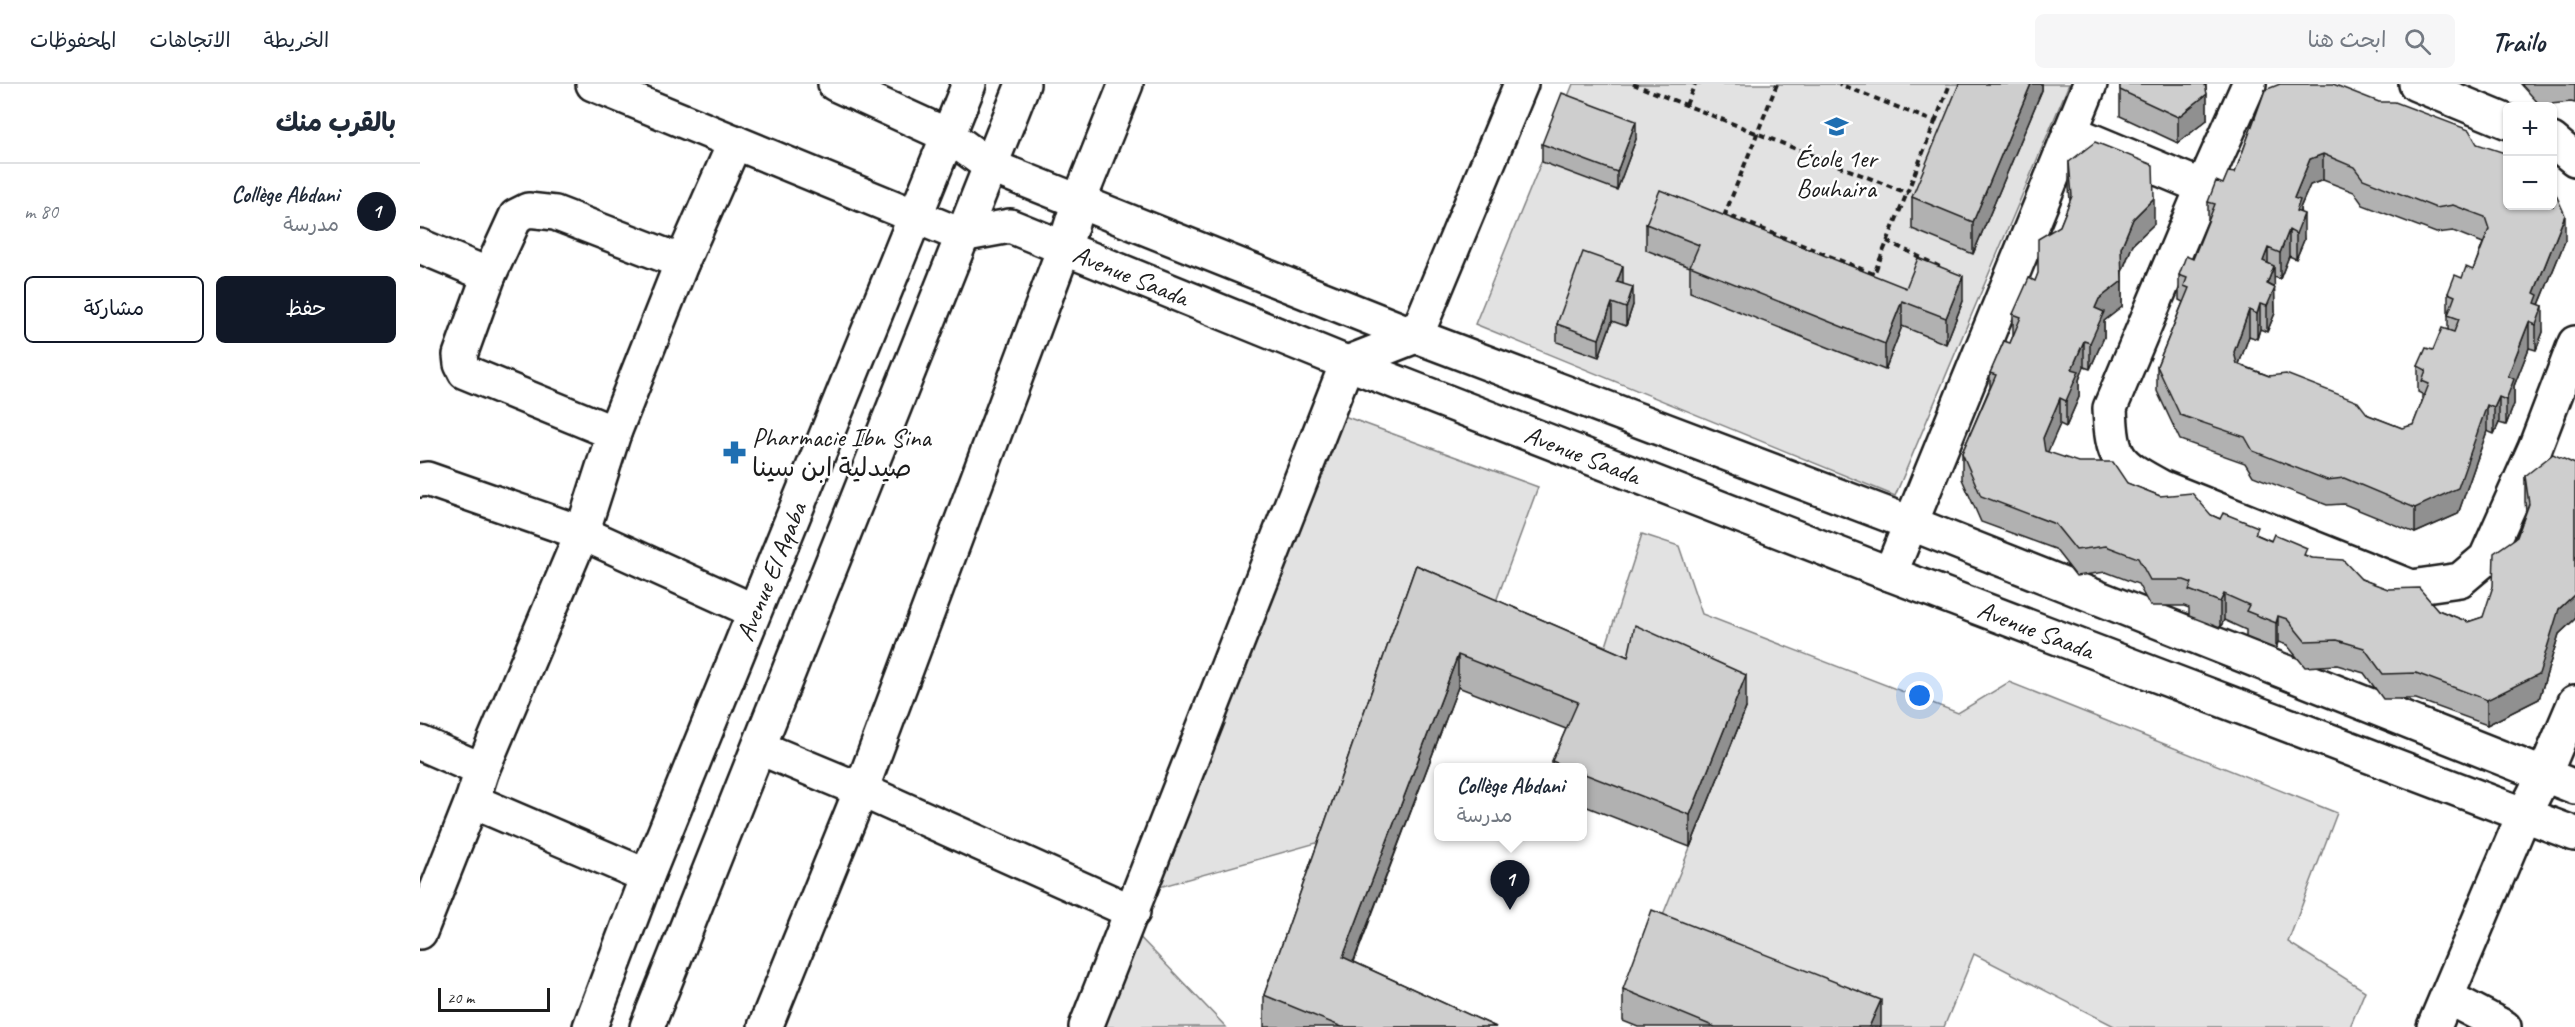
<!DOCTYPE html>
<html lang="ar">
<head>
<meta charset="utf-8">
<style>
  body { margin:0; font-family:Caveat,"Playpen Sans Arabic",sans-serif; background:#f6f6f7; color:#1f2937; direction:rtl }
  .controls { position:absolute; right:18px; top:18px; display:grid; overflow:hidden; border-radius:9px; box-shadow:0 2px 4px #0004 }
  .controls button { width:54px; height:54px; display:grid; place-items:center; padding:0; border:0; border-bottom:2px solid #e0e1e3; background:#fff; color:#1f2937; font:30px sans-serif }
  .scale { position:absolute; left:18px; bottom:15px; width:112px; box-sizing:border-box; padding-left:6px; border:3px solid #1c1c1c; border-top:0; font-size:16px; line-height:21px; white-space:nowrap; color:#1c1c1c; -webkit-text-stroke:4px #fff; paint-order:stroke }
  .you { position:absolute; left:1500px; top:612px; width:21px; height:21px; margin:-15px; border:4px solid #fff; border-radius:50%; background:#1a73e8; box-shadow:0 0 0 9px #1a73e833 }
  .badge { display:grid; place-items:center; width:39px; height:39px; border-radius:50%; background:#111827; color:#fff; font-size:20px; font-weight:700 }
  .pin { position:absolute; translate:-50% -50px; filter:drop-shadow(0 2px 3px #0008) }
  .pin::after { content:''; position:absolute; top:32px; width:21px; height:18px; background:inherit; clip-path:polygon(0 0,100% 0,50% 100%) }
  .popup { position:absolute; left:1014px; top:679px; width:153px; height:78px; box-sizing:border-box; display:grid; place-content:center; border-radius:9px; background:#fff; filter:drop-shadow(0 2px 4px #0005); font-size:20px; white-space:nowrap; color:#747a83 }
  .popup b { font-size:22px; color:#1f2937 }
  .popup::after { content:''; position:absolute; left:50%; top:100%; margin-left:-12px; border:12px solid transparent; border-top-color:#fff }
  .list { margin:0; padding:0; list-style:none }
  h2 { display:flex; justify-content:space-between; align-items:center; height:78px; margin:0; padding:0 24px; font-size:26px }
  h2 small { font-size:20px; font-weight:400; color:#747a83 }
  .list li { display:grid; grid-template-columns:39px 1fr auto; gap:18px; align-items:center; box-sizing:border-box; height:96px; padding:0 24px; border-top:2px solid #e0e1e3 }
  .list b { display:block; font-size:22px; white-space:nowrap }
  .list p { margin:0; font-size:20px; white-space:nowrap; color:#747a83 }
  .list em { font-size:20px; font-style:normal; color:#747a83 }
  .actions { display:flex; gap:12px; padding:18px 24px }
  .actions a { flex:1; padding:14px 0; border:2px solid #111827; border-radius:9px; text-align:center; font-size:21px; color:#111827 }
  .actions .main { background:#111827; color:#fff }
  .icon { flex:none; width:33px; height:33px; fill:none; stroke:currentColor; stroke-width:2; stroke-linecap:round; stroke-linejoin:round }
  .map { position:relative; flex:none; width:2155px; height:943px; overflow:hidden; direction:ltr }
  header { display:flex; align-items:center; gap:36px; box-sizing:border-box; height:84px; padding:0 30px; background:#fff; border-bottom:2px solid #e0e1e3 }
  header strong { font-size:28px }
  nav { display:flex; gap:33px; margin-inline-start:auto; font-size:21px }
  .search { width:420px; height:54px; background:#f6f6f7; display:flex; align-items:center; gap:15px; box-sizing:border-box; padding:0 21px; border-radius:9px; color:#747a83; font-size:22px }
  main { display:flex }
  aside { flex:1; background:#fff }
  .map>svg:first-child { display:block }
</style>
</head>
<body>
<header>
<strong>Trailo</strong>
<div class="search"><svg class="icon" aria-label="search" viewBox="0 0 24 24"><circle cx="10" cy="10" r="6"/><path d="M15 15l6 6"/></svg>ابحث هنا</div>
<nav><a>الخريطة</a><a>الاتجاهات</a><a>المحفوظات</a></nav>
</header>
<main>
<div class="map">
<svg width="2155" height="943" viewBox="0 0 2155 943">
  <rect width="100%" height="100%" fill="#fff"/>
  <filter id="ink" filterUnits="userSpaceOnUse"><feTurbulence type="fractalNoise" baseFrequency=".0167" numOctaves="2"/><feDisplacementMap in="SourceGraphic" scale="12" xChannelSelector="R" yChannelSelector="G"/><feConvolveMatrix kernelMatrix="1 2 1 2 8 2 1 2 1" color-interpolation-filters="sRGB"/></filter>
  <g filter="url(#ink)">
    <g fill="#e2e2e2" stroke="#7f7f7f" stroke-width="1.5">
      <polygon points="1153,0 1649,0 1475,412 1055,240"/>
      <polygon points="913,328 1118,403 1075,520 1186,562 1222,450 1259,462 1282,530 1538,629 1589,598 1917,729 1868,858 1945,907 1930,943 1696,943 1554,870 1524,943 1448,943 1232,858 1326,624 1208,605 996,513 900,758 736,804"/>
      <polygon points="712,845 806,943 673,943"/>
    </g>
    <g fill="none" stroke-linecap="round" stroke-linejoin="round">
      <defs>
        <g id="minor">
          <path id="s1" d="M173 0 541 151 590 142 927 279 1470 490 2155 750"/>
          <polyline points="415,0 529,52 570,82 996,252 1490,439 2155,703"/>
          <polyline points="1996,0 2088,38"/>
          <polyline points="1651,48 1783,103 1829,0"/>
          <polyline points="2132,56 2155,75"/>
          <path d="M1783 103 1690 324C1692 376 1697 379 1741 403L1991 503 2040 496 2066 474 2115 364 2155 259"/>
          <polyline points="0,162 69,191"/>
          <polyline points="194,349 45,288 41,280 40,271 69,191 96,132 108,126 135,129 262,178"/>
          <polyline points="0,396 7,395 162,449 334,527"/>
          <polyline points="1470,490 1670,0"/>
          <polyline points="0,659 62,686"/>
          <polyline points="340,664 441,706 713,828"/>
          <polyline points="52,717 227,792"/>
          <polyline points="0,848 52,717 62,686 162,449 194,349 262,178 315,58"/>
          <polyline points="2027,913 2084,943"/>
          <polyline points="345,943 441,706 644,164 659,117 706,0"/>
          <polyline points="666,943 927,279 996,252 1101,0"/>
          <polyline points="2014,943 2104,730 2124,691 2155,618"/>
        </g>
        <g id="major">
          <path id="s2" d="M170 943 227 792 549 0"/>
          <path d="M227 943C354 629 475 313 603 0"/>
        </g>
      </defs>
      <use href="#minor" stroke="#1c1c1c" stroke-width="38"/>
      <use href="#major" stroke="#1c1c1c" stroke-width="38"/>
      <g stroke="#1c1c1c" stroke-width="4" stroke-dasharray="6 4.5" stroke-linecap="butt">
        <polyline points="1213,0 1487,109 1515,38 1419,0"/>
        <polyline points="1357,0 1305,130 1454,190 1487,109"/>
        <polyline points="1266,21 1275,0"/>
        <polyline points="1515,38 1530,0"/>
        <polyline points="1467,157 1520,183"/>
      </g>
      <use href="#minor" stroke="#fff" stroke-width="33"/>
      <use href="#major" stroke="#fff" stroke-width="33"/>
    </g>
    <g fill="#b1b1b1" stroke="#1c1c1c" stroke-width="1.5" fill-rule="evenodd">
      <polygon points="1622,0 1622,6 1553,170 1492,145 1492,113"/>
      <polygon points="1700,0 1786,0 1787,36 1758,59 1700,32"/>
      <polygon points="2101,0 2155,0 2155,19 2151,18 2120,21"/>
      <path d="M1845 6 2057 60 2145 157 2119 221 2123 248 2116 266 2109 264 2094 302V320L2086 341 2079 339 2074 350 2067 347 2038 430 1995 449 1924 420 1907 421 1833 392 1825 379 1760 356 1737 307V282L1763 218 1759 216V191L1773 175 1788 136V118L1803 100 1815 89ZM1903 96 1934 108 1943 121 2016 149 2033 147 2063 159 2053 186 2042 194 2028 209V246L2013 266 1998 282V308L2002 310V318L1993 341 1982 344 1819 280 1829 252 1837 255 1840 245 1847 248 1855 229 1854 193 1860 195 1869 172 1876 175 1884 156 1880 124 1890 101Z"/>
      <polygon points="1216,55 1197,106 1122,78 1122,60"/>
      <polygon points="1649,78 1734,140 1713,160 1702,188 1702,223 1684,237 1684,253 1670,285 1664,283 1659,296 1659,313 1646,343 1640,340 1627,368 1740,412 1791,431 1941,495 2048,538 2063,533 2097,453 2106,427 2105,418 2105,392 2155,380 2155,535 2139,550 2119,615 2067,641 1996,615 1963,615 1944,589 1917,581 1885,583 1867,561 1858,558 1856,565 1826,553 1826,546 1804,536 1800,544 1769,532 1769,524 1764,522 1730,522 1718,500 1686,488 1656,492 1635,465 1561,438 1542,395 1542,369 1570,303 1570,289 1590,259 1593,252 1593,230 1615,197 1640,142 1650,117 1649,104"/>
      <polygon points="1226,140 1486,204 1543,217 1526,260 1482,242 1465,286 1270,208 1270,183 1226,166"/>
      <polygon points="1203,200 1213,221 1206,242 1192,237 1179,273 1137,258 1137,240"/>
      <polygon points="996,481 1326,624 1270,763 1162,721 1162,684 1132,684 1132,677 1146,645 1038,603 934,878 1076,943 844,943 844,911"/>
      <polygon points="1203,905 1461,943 1218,943 1203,937"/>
    </g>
    <g fill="#909090" stroke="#1c1c1c" stroke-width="1.5">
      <polygon points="1611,0 1622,0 1622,6 1553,170 1553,138"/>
      <polygon points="1787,10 1787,36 1758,59 1758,33"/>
      <polygon points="1216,37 1216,55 1197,106 1197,88"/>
      <polygon points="1903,70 1903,96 1890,101 1880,124 1880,140 1884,130 1884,156 1876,175 1876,150 1874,114 1890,75"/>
      <polygon points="1734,114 1734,140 1713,160 1701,190 1701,164 1713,135"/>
      <polygon points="2145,131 2145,157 2118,223 2123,222 2123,248 2116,266 2116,241 2114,209"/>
      <polygon points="1869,146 1869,172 1860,195 1860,169"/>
      <polygon points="1848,164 1848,190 1843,177"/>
      <polygon points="1203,182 1203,200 1197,198"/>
      <polygon points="1854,182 1855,229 1847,248 1847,200"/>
      <polygon points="1543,192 1543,217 1526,260 1526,234"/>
      <polygon points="1702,197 1702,223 1684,237 1684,253 1670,285 1670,259 1675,224 1679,215"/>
      <polygon points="1213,203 1213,221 1206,242 1206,224"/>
      <polygon points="1482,217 1482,242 1465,286 1465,260"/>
      <polygon points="1192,219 1192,237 1179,273 1179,255"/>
      <polygon points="1840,220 1840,245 1837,255 1837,230"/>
      <polygon points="1829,226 1829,252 1814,294 1814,268"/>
      <polygon points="2109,238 2109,264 2094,302 2094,320 2086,341 2086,316 2088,292"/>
      <polygon points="1664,257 1664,283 1659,296 1659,313 1646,343 1646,317 1652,285"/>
      <polygon points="2079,313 2079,339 2074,350 2074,324"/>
      <polygon points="1640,314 1640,340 1623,379 1623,354"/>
      <polygon points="2067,321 2067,347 2038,430 1995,449 1995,424"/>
      <polygon points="1804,510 1804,536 1800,544 1800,518"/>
      <polygon points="2155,510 2155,535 2139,550 2119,615 2067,641 2067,616 2139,525"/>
      <polygon points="1858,532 1858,558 1856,565 1856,539"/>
      <polygon points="1038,571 1038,603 923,905 923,873"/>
      <polygon points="1326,591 1326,624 1270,763 1270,731"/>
      <polygon points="1461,916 1461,943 1449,943"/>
    </g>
    <g fill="#cecece" stroke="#1c1c1c" stroke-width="1.5" fill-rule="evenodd">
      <polygon points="1539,0 1611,0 1553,138 1492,113"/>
      <polygon points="1700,0 1785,0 1787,10 1758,33 1700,6"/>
      <path d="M1860 0H1913L1959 18H1975L2049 46 2057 60 2088 70V122H2133V104L2145 131 2114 209 2118 211 2115 219 2123 222 2116 241 2109 238 2088 292 2094 295 2086 316 2079 313 2074 324 2067 321 2038 404 1995 424 1924 394 1907 396 1833 367 1825 353 1760 331 1737 282 1769 204 1764 202 1767 194 1759 191 1766 172 1773 175 1795 120 1788 118 1796 97 1803 100 1808 88 1815 89 1845 6ZM1903 70 1934 83 1943 95 2016 124 2033 121 2065 133 2069 145 2053 186 2046 183 2042 194 2035 191 2028 209 2035 212 2028 231 2039 235 2034 248 2022 244 2013 266 2006 264 1998 282 2006 286 2002 297 2009 300 1993 341 1982 344 1948 331 1938 318 1866 290 1849 292 1817 280 1814 268 1829 226 1837 230 1840 220 1847 222 1855 204 1847 200 1854 182 1843 177 1848 164 1860 169 1869 146 1876 150 1884 130 1876 127 1880 116 1874 114 1890 75Z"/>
      <polygon points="1142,9 1216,37 1197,88 1122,60"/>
      <polygon points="1675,58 1733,81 1734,114 1713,135 1701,164 1702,197 1679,215 1675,224 1684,228 1670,259 1664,257 1652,285 1659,287 1646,317 1640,314 1623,354 1625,367 1658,378 1693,378 1707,399 1740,412 1772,409 1791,431 1800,435 1803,429 1838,443 1835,450 1851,457 1854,450 1887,464 1884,471 1892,474 1923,476 1941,495 1968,505 1999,504 2018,526 2048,538 2063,533 2073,502 2074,469 2097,453 2109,420 2105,392 2133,370 2155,380 2155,510 2139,525 2119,590 2067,616 1996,589 1963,590 1944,564 1917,556 1885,557 1867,535 1858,532 1856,539 1826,527 1829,521 1804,510 1800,518 1769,506 1772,499 1764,496 1730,496 1718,474 1686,462 1656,466 1635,440 1561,412 1542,369 1576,291 1570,289 1584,257 1590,259 1601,233 1593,230 1609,194 1615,197 1618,189 1618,155 1640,142 1652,112 1649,78"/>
      <polygon points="1240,106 1486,204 1498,174 1543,192 1526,234 1482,217 1465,260 1270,182 1279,161 1226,140"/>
      <polygon points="1163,168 1203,182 1197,198 1213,203 1206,224 1192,219 1179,255 1137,240"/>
      <polygon points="996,481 1208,573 1215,541 1326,591 1270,731 1162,689 1162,684 1149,684 1132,677 1158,618 1038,571 923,873 1076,943 922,943 844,911"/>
      <polygon points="1232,826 1461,916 1449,943 1295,943 1203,905"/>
    </g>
  </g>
  <defs>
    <symbol id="school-bare" viewBox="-9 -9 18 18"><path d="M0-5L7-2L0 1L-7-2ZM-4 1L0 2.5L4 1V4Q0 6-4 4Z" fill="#1f6fb2" stroke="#fff" stroke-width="2.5" paint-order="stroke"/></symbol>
    <symbol id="pharmacy-bare" viewBox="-9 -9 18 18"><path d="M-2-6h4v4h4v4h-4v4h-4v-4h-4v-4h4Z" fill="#1f6fb2" stroke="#fff" stroke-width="2.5" paint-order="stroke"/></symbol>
  </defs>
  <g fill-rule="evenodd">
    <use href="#school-bare" x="1400" y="26" width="33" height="33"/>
    <use href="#pharmacy-bare" x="298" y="352" width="33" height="33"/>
  </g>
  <g text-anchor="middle" stroke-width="5" stroke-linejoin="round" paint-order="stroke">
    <g font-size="26" fill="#1c1c1c" stroke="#fff">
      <text x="1416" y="83">École 1er<tspan x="1416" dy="30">Bouhaira</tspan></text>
      <text x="332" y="362" text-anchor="start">Pharmacie Ibn Sina<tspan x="332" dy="30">صيدلية ابن سينا</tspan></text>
    </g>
    <g font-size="26" fill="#1c1c1c" stroke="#fff">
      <text dy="9" stroke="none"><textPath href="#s1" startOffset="578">Avenue Saada</textPath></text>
      <text dy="9" stroke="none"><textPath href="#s1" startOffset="1064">Avenue Saada</textPath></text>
      <text dy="9" stroke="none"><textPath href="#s2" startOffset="490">Avenue El Aqaba</textPath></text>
      <text dy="9" stroke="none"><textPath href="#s1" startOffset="1550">Avenue Saada</textPath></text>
    </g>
  </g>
</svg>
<div class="controls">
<button>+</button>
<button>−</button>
</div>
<div class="scale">20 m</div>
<div class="you"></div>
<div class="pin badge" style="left:1090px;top:826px">1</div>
<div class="popup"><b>Collège Abdani</b>مدرسة</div>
</div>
<aside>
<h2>بالقرب منك<small></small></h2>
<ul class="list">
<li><span class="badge">1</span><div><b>Collège Abdani</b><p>مدرسة</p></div><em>80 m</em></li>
</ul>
<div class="actions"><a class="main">حفظ</a><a>مشاركة</a></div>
</aside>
</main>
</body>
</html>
